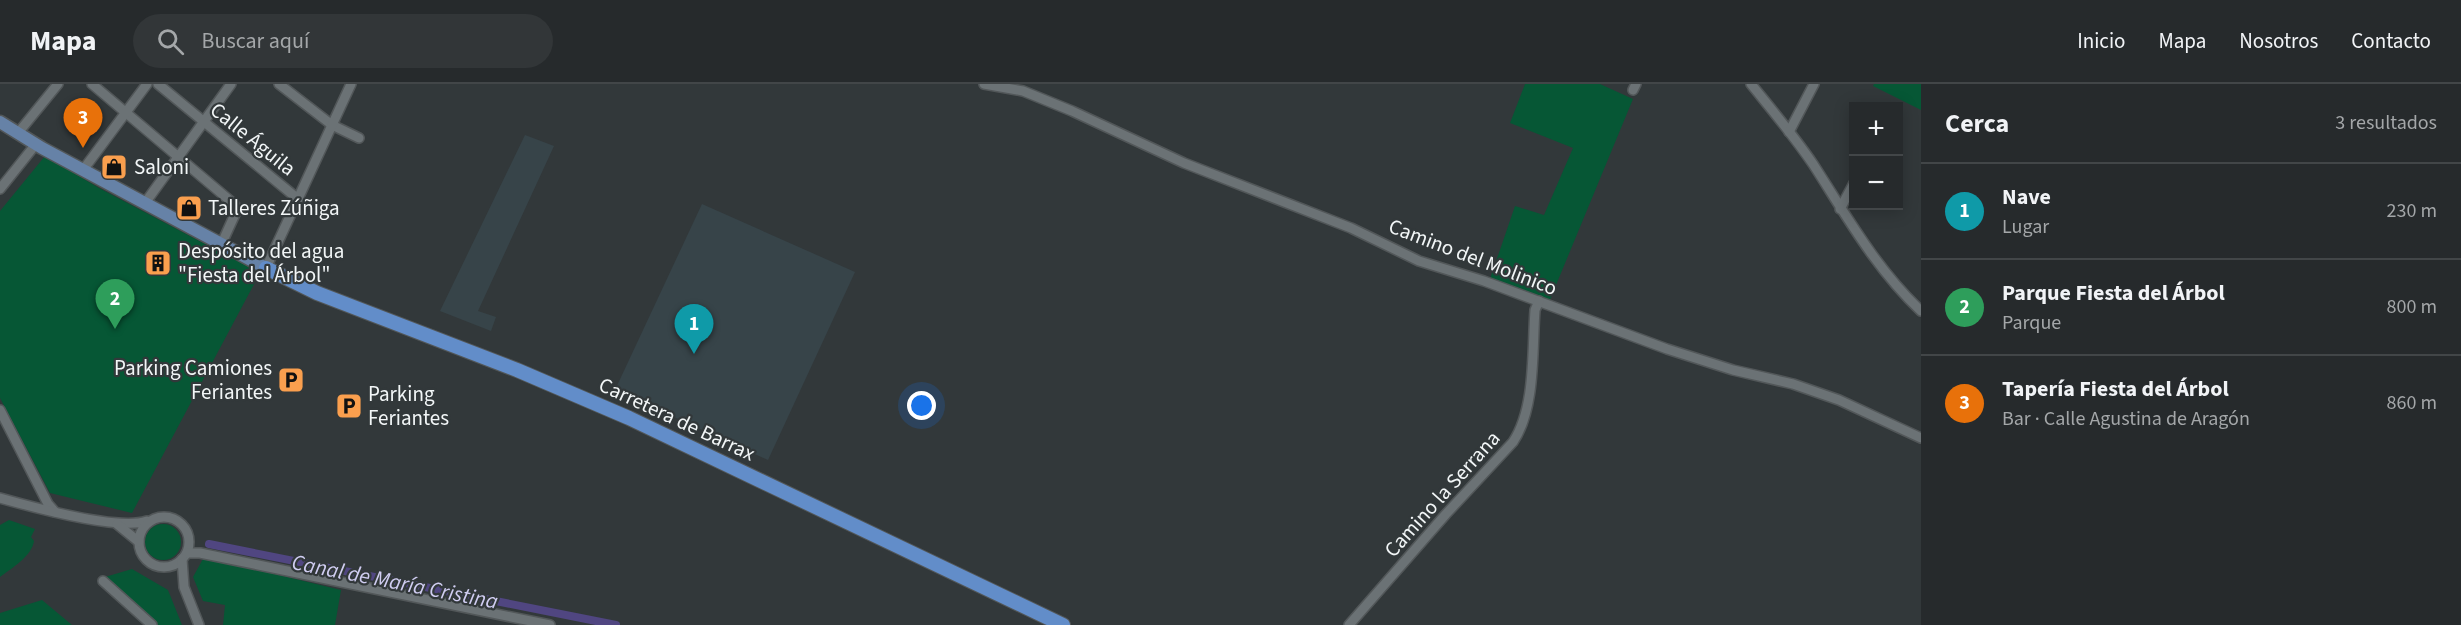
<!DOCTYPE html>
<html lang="es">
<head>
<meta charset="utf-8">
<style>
  body { margin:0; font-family:"Source Sans 3",sans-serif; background:#323638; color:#f1f3f6 }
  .controls { position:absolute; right:18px; top:18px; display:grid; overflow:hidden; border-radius:0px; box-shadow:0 3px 15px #0003 }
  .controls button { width:54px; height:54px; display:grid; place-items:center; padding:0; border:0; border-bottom:2px solid #424648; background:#262a2c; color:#f1f3f6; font:30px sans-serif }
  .you { position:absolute; left:922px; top:322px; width:21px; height:21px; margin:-15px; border:4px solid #fff; border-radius:50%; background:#1a73e8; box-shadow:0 0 0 9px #1a73e833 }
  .badge { display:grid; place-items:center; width:39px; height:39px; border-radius:50%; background:#fa9f4e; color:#fff; font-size:20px; font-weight:700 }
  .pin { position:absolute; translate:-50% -50px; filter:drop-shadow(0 2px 3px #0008) }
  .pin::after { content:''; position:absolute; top:32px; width:21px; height:18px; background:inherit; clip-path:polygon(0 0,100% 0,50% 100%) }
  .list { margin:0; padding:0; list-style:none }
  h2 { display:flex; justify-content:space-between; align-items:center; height:78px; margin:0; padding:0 24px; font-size:26px }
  h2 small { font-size:20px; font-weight:400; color:#a4a7a9 }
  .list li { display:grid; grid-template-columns:39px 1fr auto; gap:18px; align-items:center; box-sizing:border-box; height:96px; padding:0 24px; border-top:2px solid #424648 }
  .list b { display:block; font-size:22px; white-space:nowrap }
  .list p { margin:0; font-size:20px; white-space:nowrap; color:#a4a7a9 }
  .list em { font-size:20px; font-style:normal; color:#a4a7a9 }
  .icon { flex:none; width:33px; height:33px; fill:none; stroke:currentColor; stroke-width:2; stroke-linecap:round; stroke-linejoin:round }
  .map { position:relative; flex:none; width:1921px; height:541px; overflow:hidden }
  header { display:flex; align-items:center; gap:36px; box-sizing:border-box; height:84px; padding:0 30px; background:#262a2c; border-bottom:2px solid #424648 }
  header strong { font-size:28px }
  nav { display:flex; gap:33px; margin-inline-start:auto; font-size:21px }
  .search { width:420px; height:54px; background:#323638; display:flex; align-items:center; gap:15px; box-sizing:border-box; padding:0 21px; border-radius:33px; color:#a4a7a9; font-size:22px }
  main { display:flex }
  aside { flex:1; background:#262a2c }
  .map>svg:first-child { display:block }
</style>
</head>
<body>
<header>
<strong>Mapa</strong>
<div class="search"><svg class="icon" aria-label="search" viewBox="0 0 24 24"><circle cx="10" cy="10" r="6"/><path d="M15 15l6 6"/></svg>Buscar aquí</div>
<nav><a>Inicio</a><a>Mapa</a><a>Nosotros</a><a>Contacto</a></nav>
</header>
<main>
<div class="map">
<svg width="1921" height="541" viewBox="0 0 1921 541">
  <rect width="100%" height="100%" fill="#32383a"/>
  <g fill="#374449">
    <polygon points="525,51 554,62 478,227 496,233 491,247 440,227"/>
    <polygon points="702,120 855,188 768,376 615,306"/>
  </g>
  <g fill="#065735">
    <polygon points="1525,0 1600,0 1633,15 1549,218 1490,195 1515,122 1544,131 1573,64 1510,39"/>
    <polygon points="1874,0 1921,0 1921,26 1873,2"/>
    <polygon points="45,72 99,104 260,189 132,429 50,409 0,314 0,127"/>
    <path d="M9 436 35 445 31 453 34 457C32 472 12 484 0 493V441Z"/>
    <circle cx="163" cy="458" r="18"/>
    <polygon points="204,473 341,506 335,541 223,541 225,521 203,517 193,493"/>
    <polygon points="132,485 168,506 182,541 158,541 105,493"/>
    <polygon points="42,516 72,541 0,541 0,529"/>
  </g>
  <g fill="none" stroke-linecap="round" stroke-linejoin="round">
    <polyline stroke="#504681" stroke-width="8" points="209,460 616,541"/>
    <defs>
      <g id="minor">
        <polyline points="92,0 234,120 237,124 236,128 221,161"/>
        <polyline points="158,0 298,115"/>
        <polyline points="279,0 332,41 359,54"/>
        <polyline points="984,0 1023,7 1072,27 1184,79 1351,144 1419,177 1484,197 1667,265 1733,286 1793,300 1839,316 1921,354"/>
        <path d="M1751 0C1772 26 1794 52 1813 80 1846 131 1876 185 1921 227"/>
        <polyline points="1633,6 1636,0"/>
        <polyline points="1789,48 1814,0"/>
        <polyline points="18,49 58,0"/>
        <polyline points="83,86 147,0"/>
        <polyline points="0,105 36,60"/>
        <polyline points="145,119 231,0"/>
        <polyline points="1840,125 1854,99"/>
        <polyline points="266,184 351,0"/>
        <polyline points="0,326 48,420 55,428"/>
        <path d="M0 414C32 423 118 447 147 437"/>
        <circle cx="164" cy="458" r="25"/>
        <polyline points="117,440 139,458"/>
        <polyline points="187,469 200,469 550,541"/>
        <polyline points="182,475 184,503 199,541"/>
        <polyline points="103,497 152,541"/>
        <path d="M1349 541 1446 430 1513 358C1536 324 1532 266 1535 226L1539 217"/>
      </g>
      <polyline id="major" points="0,38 42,64 266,184"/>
      <polyline id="highway" points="266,184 317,209 517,286 629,334 1063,541"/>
    </defs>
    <use href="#minor" stroke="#525759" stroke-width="12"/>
    <use href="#major" stroke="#525759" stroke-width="15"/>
    <use href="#highway" stroke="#525759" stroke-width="16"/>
    <use href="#minor" stroke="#6b7275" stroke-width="9"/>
    <use href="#major" stroke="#6682a7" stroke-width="12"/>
    <use href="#highway" stroke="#628dc9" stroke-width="14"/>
  </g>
  <defs>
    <symbol id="shop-square" viewBox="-11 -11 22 22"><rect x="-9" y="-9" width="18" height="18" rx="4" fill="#fa9f4e" stroke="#32383a"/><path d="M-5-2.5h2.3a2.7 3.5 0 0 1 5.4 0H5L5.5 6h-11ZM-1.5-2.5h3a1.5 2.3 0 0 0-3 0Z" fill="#111"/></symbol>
    <symbol id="building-square" viewBox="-11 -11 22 22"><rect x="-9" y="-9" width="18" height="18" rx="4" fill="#fa9f4e" stroke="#32383a"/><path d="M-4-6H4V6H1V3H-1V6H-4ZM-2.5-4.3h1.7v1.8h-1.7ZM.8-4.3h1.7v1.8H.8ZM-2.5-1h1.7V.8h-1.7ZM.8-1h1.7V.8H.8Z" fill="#111"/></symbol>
    <symbol id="parking-square" viewBox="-11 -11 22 22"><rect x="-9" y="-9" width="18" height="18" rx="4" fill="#fa9f4e" stroke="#32383a"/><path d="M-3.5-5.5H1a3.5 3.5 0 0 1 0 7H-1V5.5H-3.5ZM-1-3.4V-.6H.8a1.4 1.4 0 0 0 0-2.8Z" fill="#111"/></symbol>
  </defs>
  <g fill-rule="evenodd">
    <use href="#shop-square" x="99" y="68" width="30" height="30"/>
    <use href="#shop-square" x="174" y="109" width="30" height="30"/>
    <use href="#building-square" x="143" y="164" width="30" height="30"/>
    <use href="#parking-square" x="276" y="281" width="30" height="30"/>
    <use href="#parking-square" x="334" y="307" width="30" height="30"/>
  </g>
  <g text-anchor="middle" stroke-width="4.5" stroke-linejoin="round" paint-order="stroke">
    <g font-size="21" fill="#f2f6f7" stroke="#32383a">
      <text transform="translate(253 55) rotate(39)" y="7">Calle Águila</text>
      <text transform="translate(1473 173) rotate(21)" y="7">Camino del Molinico</text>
      <text transform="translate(677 335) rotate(25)" y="7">Carretera de Barrax</text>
      <text transform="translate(1442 410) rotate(-48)" y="7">Camino la Serrana</text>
    </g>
    <g font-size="21" fill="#f2f6f7" stroke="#32383a" text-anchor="start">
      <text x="134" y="90">Saloni</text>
      <text x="208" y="131">Talleres Zúñiga</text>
      <text x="178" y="174">Despósito del agua<tspan x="178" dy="24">"Fiesta del Árbol"</tspan></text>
      <text x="272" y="291" text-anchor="end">Parking Camiones<tspan x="272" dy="24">Feriantes</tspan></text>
      <text x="368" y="317">Parking<tspan x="368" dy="24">Feriantes</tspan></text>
    </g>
    <g font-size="22" font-style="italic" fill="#d0cdf1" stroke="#32383a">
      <text transform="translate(395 497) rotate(11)" y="8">Canal de María Cristina</text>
    </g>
  </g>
</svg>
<div class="controls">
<button>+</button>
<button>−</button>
</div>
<div class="you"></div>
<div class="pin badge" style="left:694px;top:270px;background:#0f9aa8">1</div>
<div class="pin badge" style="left:115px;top:245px;background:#2e9e5b">2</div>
<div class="pin badge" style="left:83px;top:64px;background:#e8710a">3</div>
</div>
<aside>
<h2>Cerca<small>3 resultados</small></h2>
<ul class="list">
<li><span class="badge" style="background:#0f9aa8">1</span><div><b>Nave</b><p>Lugar</p></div><em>230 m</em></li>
<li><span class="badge" style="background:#2e9e5b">2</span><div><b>Parque Fiesta del Árbol</b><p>Parque</p></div><em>800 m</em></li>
<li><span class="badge" style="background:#e8710a">3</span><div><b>Tapería Fiesta del Árbol</b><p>Bar · Calle Agustina de Aragón</p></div><em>860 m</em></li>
</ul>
</aside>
</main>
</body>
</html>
